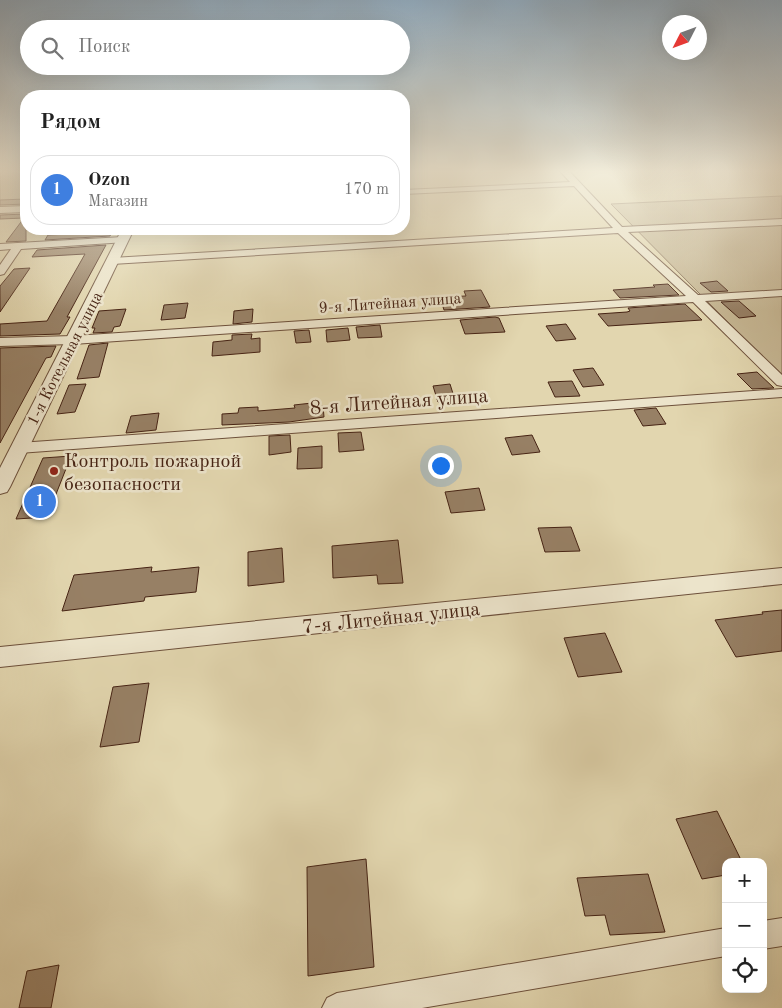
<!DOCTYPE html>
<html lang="ru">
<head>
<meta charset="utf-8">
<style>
  body { margin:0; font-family:"Old Standard TT",serif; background:#f2f2f2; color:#222 }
  .controls { position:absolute; right:15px; bottom:15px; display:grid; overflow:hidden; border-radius:10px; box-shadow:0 5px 20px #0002 }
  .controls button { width:45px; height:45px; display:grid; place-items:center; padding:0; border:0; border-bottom:1px solid #e0e0e0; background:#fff; color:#222; font:25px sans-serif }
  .compass { position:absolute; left:662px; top:15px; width:45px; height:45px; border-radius:50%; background:#fff; box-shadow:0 5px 20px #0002; rotate:228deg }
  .you { position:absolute; left:440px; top:465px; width:18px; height:18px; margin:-12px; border:4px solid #fff; border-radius:50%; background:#1a73e8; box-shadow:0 0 0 8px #1a73e833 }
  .badge { display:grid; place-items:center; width:32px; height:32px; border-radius:50%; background:#111827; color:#fff; font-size:16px; font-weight:700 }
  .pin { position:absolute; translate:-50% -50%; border:2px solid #fff; box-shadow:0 1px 5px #0006 }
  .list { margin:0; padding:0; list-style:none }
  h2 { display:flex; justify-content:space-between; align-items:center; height:65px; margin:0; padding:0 20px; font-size:21px }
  h2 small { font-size:16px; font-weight:400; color:#767676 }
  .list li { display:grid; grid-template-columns:32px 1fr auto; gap:15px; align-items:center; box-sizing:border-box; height:70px; margin:0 10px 10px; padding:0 10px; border:1px solid #e0e0e0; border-radius:20px }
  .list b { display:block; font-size:19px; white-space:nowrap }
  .list p { margin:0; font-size:16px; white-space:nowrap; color:#767676 }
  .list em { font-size:16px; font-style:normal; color:#767676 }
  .icon { flex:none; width:28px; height:28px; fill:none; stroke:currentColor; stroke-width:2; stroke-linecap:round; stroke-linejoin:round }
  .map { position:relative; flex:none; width:782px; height:1008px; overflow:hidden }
  .search { position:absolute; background:#fff; box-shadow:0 5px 20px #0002; left:20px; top:20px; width:390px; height:55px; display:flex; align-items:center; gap:12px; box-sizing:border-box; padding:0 18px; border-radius:28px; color:#767676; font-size:19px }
  .panel { position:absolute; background:#fff; box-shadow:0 5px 20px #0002; left:20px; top:90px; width:390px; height:145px; border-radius:20px }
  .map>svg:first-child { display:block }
</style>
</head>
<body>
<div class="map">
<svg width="782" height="1008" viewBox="0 0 782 1008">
  <rect width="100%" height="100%" fill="#e2d6af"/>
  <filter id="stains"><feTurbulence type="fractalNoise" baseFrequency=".004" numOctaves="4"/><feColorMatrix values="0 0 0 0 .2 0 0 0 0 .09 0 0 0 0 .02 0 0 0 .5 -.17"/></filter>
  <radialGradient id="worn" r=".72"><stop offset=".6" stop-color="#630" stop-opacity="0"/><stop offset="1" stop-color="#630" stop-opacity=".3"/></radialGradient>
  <g fill="#c7b895" stroke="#866e54">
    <polygon points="0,170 26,170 26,207 0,208"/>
    <polygon points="782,196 782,377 611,204"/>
  </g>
  <g fill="#978065" stroke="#462314">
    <polygon points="26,199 26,204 0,205 0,200"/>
    <polygon points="26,214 26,241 6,242 24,218 0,219 0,215"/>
    <polygon points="112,232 110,236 45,240 48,235"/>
    <polygon points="106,245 67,317 70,317 60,334 0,336 0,324 47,321 85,254 32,257 37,250"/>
    <polygon points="30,268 0,312 0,286 14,269"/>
    <polygon points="717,281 728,291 711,292 700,283"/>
    <polygon points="668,284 679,295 620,298 613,290 655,287 653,285"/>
    <polygon points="481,290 490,307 444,310 440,297 466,296 464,291"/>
    <polygon points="739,301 756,316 739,318 721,302"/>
    <polygon points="188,303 185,318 161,320 164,305"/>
    <polygon points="685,304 702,320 608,326 598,314 627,312 630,311 628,308"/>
    <polygon points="126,309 120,326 114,327 112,332 93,333 95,328 92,328 99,311"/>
    <polygon points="253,309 252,322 233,324 234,311"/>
    <polygon points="495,317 499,318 505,332 465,334 460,320"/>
    <polygon points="566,324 576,339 556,341 546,326"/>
    <polygon points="380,325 382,337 358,338 356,327"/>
    <polygon points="348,328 350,340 327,342 326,330"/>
    <polygon points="309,330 311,342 296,343 294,331"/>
    <polygon points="252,334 251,339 260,338 260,352 212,356 213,342 232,340 232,335"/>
    <polygon points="108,343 99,377 77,379 89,345"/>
    <polygon points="56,346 51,357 46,358 0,443 0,348"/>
    <polygon points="593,368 604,385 583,387 573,370"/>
    <polygon points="757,372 774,388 752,389 737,374"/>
    <polygon points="572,381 580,396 555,397 548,382"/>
    <polygon points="86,384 75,412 57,414 69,385"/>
    <polygon points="450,384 455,400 438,402 433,386"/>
    <polygon points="312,403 313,407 323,406 324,417 289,422 222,425 222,414 238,413 239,408 258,407 258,411 295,408 294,405"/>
    <polygon points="656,408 666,424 643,426 634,410"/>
    <polygon points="159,413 156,430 126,433 131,416"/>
    <polygon points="361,432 364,450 339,452 338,433"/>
    <polygon points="290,435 291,452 269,455 269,436"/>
    <polygon points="532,435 540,452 512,455 505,438"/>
    <polygon points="322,446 322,468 297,469 298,448"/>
    <polygon points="71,456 47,517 16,519 43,458"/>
    <polygon points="479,488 485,510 451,513 445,492"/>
    <polygon points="571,527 580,551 545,552 538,528"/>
    <polygon points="398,540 403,583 378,584 377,575 333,578 332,546"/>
    <polygon points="282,548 284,582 248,586 248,552"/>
    <polygon points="152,567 151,572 199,567 196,592 145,597 144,601 62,611 74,575"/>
    <polygon points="782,610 782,651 736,657 715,620 763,614 762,612"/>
    <polygon points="605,633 622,672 578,677 564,638"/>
    <polygon points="149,683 139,742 100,747 113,687"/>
    <polygon points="717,811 742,862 726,862 726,875 702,879 676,819"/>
    <polygon points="366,859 374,967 308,976 307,867"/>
    <polygon points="648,874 665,932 610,935 605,915 585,916 577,878"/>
    <polygon points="59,965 51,1008 19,1008 27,971"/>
  </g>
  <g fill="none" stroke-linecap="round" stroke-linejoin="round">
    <defs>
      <g id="minor">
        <polygon points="559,170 568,170 622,227 782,219 782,225 628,232 698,295 782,290 782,296 705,301 782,375 782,386 777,385 693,302 73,344 0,346 0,338 73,336 686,296 618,233 112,264 107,261 112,258 613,228 574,186 404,194 404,190 570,182"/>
        <polygon points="26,206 26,212 0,213 0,207"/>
        <polygon points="123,237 128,240 126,242 21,249 4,274 0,275 0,265 11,249 0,250 0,244"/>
        <polygon points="782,389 782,397 19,453 14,452 12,448 14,444 19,443"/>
        <polygon points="782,568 782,584 0,667 0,647"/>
        <polygon points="782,918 782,946 763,949 763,921"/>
        <polygon points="726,928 726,956 422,1008 322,1008 327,998 337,993"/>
      </g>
      <polygon id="tertiary" points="122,229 134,229 10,487 7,492 0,494 0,468"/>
    </defs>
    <use href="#minor" stroke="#6d503b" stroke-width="2"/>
    <use href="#tertiary" stroke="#6d503b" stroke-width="2"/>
    <use href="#minor" fill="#ece4cb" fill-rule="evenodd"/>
    <use href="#tertiary" fill="#ece4cb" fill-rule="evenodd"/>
  </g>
  <linearGradient id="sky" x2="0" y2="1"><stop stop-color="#90a9bc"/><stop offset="0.55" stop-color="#f2eddb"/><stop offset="1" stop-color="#f2eddb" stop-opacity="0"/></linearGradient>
  <rect width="782" height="311" fill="url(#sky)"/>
  <circle fill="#8f2418" stroke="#ece4cb" stroke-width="2" cx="54" cy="471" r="5"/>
  <g text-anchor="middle" stroke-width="5" stroke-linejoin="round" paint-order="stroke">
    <g font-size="16" fill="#462314" stroke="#ece4cb">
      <text transform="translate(390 302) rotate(-4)" y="6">9-я Литейная улица</text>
      <text transform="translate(64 358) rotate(-63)" y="6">1-я Котельная улица</text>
    </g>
    <g font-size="20" fill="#462314" stroke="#ece4cb">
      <text transform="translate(399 401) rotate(-4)" y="7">8-я Литейная улица</text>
      <text transform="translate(391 617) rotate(-6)" y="7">7-я Литейная улица</text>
    </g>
    <g font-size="20" fill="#462314" stroke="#ece4cb" text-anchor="start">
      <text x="64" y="467">Контроль пожарной<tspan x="64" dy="23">безопасности</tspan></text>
    </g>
  </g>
  <rect width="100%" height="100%" filter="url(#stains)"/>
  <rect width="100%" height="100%" fill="url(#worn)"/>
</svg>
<div class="controls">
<button>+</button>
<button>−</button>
<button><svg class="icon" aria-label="locate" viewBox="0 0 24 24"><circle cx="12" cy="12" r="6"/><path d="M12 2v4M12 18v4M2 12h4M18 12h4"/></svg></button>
</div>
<svg class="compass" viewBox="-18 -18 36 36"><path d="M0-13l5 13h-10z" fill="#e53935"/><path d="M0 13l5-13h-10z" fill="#767676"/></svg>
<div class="you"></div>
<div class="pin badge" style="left:40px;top:502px;background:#3f7fe0">1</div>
<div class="search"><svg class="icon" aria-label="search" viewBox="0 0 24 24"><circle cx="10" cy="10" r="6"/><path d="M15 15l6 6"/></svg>Поиск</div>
<section class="panel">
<h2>Рядом<small></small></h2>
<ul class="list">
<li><span class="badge" style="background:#3f7fe0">1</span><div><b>Ozon</b><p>Магазин</p></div><em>170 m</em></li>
</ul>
</section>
</div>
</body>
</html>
